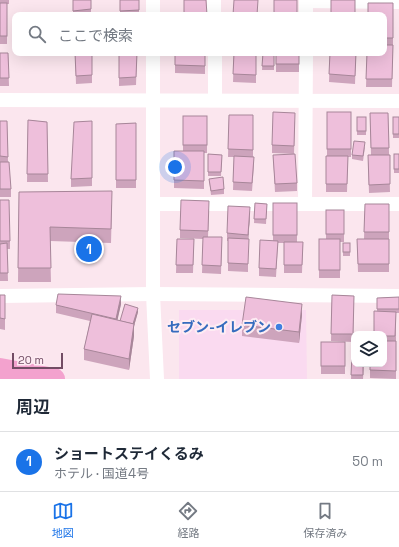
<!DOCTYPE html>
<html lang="ja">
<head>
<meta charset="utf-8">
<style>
  body { margin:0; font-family:"Space Grotesk","Noto Sans JP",sans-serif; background:#f2f2f3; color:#1f2937 }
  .controls { position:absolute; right:12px; bottom:12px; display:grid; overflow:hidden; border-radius:8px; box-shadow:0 4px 16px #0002 }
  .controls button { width:36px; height:36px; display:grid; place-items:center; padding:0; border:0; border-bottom:1px solid #e0e1e3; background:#fff; color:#1f2937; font:20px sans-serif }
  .scale { position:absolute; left:12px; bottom:10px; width:51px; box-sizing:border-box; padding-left:4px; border:2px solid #724c64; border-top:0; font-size:11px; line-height:14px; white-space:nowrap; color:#724c64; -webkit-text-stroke:3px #feecf3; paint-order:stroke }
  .you { position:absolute; left:175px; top:167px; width:14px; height:14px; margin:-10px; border:3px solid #fff; border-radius:50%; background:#1a73e8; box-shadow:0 0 0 6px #1a73e833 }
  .badge { display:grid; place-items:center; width:26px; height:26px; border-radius:50%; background:#1a73e8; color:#fff; font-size:13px; font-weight:700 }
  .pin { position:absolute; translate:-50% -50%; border:2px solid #fff; box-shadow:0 1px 4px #0006 }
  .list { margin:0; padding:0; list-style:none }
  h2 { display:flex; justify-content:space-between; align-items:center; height:52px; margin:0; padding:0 16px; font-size:17px }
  h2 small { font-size:13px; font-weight:400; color:#747a83 }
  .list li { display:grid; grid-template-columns:26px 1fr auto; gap:12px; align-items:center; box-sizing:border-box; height:60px; padding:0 16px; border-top:1px solid #e0e1e3 }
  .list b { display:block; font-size:15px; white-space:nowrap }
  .list p { margin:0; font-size:13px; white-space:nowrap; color:#747a83 }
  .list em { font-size:13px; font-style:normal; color:#747a83 }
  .icon { flex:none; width:22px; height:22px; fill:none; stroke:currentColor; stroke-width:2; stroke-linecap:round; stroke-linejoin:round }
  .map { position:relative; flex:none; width:399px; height:379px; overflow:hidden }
  .search { position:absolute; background:#fff; box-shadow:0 4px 16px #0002; left:12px; right:12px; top:12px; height:44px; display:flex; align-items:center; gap:10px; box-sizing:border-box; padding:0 14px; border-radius:8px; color:#747a83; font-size:15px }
  .sheet { height:112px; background:#fff }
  nav { display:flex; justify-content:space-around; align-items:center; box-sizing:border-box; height:56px; border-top:1px solid #e0e1e3; background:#fff; font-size:11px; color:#747a83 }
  nav a { display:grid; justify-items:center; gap:2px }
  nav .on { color:#1a73e8 }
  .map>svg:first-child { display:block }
</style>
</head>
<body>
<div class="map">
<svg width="399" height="379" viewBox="0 0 399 379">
  <rect width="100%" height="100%" fill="#fbe6ee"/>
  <polygon fill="#fadaf0" points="179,310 306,310 307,379 179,379"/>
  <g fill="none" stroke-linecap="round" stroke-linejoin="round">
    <g stroke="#fff" stroke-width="14">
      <polyline points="153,0 153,15"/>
      <polyline points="214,0 214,15"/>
      <polyline points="306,1 399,2"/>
      <polyline points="306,15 306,0"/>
      <polyline points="153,53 153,294 157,379"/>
      <polyline points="215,53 215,100"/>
      <polyline points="0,100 399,101"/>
      <polyline points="153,204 399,204"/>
      <polyline points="305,204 306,53"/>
      <polyline points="0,296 153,294 399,296"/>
    </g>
    <polyline stroke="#f3a2ce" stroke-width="22" points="0,369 54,379"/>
  </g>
  <g fill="#cda4bc">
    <polygon points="0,0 9,0 9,4 7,4 7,44 0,44"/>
    <rect x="73" y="0" width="18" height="15"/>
    <rect x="120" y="0" width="19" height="15"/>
    <polygon points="393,3 393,46 392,87 366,87 367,53 384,53 384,15"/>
    <polygon points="0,53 8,53 9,86 0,86"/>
    <polygon points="75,53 92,53 92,83 76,84"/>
    <polygon points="119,53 137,53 136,85 119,86"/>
    <polygon points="175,53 205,53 205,74 175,73"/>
    <polygon points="234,53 256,53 256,83 233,82"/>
    <polygon points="263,53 274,53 274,70 262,70"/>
    <rect x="276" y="53" width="23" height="19"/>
    <polygon points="330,53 356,53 355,84 329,82"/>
    <polygon points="327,112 351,112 351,157 348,157 347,192 326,192 326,156 327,156"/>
    <polygon points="370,113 388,113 390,192 369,193 368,163 371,155"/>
    <polygon points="229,115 253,115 253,157 254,165 252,191 233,190 234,157 228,157"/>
    <polygon points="183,116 207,116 207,153 204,153 204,189 174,188 174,151 183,151"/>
    <rect x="357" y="117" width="9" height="18"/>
    <rect x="393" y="117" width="6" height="21"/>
    <polygon points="28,120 47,122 48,182 27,182"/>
    <polygon points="0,121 7,121 8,162 11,189 11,197 0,197"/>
    <polygon points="92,121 92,186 71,187 71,179"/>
    <polygon points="295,121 294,154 272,153 272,145"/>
    <polygon points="136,123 136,188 116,188 116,124"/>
    <polygon points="365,147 363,161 352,159 352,155"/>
    <polygon points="208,154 222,155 221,176 208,176"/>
    <rect x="394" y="154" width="5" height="19"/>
    <polygon points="273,155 297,183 297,191 275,192"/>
    <polygon points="209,179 224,189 224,194 211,195"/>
    <polygon points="19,192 112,205 111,243 50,241 51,282 18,282"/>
    <polygon points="0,200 10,241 10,249 7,249 8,281 0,281"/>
    <polygon points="255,203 267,204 266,224 254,223"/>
    <polygon points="273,203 297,203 297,242 303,242 302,273 284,273 284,243 278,243 276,277 259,276 259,268 273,241"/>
    <polygon points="365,204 389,204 389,272 358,272 357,239 364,239"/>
    <polygon points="209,209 208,237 222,237 221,274 202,273 203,239 180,238 180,230"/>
    <polygon points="326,210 344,210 344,242 340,242 340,278 319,278 319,239 326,239"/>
    <polygon points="250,215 248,239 248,272 228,271 228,241 227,241 227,233"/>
    <polygon points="177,239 194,239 193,273 176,273"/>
    <rect x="343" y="243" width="7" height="13"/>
    <polygon points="0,295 5,295 5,330 0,329"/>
    <polygon points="332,295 354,296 353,342 331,341"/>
    <polygon points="399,297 399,313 396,313 396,379 370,378 370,364 384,364 384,334 377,311 377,298"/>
    <polygon points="121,304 117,320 120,321 138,312 134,326 134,336 129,370 84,360 84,349 90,321 56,313 56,305"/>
    <polygon points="302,315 299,343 242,336 242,325"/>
    <rect x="321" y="342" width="24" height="32"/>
    <polygon points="352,355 364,364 363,379 351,379"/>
  </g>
  <g fill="#a78699">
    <polygon points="250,207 250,215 248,243 248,235"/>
    <polygon points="121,296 121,304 116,327 116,319"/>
    <polygon points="302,304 302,315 299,343 299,332"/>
    <polygon points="138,308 138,312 134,326 134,336 129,370 129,359 132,328"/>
  </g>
  <g fill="#eebfdb" stroke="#a78699">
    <polygon points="73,0 91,0 91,9 73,11"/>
    <polygon points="120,0 139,0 139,10 120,11"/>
    <polygon points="184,0 206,0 207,15 184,15"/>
    <polygon points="234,0 258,0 257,15 233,15"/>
    <rect x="274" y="0" width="23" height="15"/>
    <rect x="331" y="0" width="24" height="15"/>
    <rect x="0" y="3" width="7" height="33"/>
    <polygon points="368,3 393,3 393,38 384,38 384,15 368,15"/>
    <polygon points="384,45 393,45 392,79 366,79 367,53 384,53"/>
    <polygon points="0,53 8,53 9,78 0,78"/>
    <polygon points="75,53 92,53 92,75 76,76"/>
    <polygon points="119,53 137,53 136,77 119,78"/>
    <polygon points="175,53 205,53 205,66 175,65"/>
    <polygon points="234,53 256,53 256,75 233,74"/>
    <polygon points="263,53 274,53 274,66 262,66"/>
    <rect x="276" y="53" width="23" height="11"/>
    <polygon points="330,53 356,53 355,76 329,74"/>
    <polygon points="273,112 295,113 294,146 272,145"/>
    <rect x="327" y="112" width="24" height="37"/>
    <polygon points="370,113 388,113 389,148 371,148"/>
    <polygon points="229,115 253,115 253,150 228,149"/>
    <rect x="183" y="116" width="24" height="29"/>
    <rect x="357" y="117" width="9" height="14"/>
    <rect x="393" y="117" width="6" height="17"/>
    <polygon points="28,120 47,122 48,174 27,174"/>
    <polygon points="0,121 7,121 8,157 0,156"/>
    <polygon points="92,121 92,178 71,179 74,122"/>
    <polygon points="136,123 136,180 116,180 116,124"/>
    <polygon points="354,141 365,142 363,156 352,155"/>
    <polygon points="174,151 204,151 204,181 174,180"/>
    <polygon points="208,154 222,155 221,172 208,172"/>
    <polygon points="295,154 297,183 275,184 273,155"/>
    <rect x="394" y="154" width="5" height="15"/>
    <polygon points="368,155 390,155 390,184 369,185"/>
    <polygon points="234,156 254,157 252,183 233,182"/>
    <polygon points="326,156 348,156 347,184 326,184"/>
    <polygon points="0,162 9,162 11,189 0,189"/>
    <polygon points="223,177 224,189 211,191 209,179"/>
    <polygon points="112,191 111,229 50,227 51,268 18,268 19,192"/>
    <polygon points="0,200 9,200 10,241 0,241"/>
    <polygon points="181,200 209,201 208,231 180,230"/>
    <polygon points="255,203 267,204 266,219 254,219"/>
    <rect x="273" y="203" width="24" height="32"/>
    <polygon points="365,204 389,204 389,232 364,232"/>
    <polygon points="228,206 250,207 248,235 227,233"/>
    <rect x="326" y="210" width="18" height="24"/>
    <polygon points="203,237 222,237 221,266 202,265"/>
    <polygon points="228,238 249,239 248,264 228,263"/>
    <polygon points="177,239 194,239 193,265 176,265"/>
    <rect x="319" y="239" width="21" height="31"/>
    <polygon points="357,239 389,239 389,264 358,264"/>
    <polygon points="260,240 278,241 276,269 259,268"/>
    <polygon points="284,242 303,242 302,265 284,265"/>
    <polygon points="7,243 8,273 0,273 0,244"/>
    <rect x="343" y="243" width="7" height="9"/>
    <polygon points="58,294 121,296 116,319 56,305"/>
    <polygon points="0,295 5,295 5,319 0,318"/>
    <polygon points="332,295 354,296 353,334 331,334"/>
    <polygon points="246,297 302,304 299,332 242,325"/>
    <polygon points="399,297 399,309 377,309 377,298"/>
    <polygon points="125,304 138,308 133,324 120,321"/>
    <polygon points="374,311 396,312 395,336 384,336 384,334 374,334"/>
    <polygon points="92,314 134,324 129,359 84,349"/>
    <polygon points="384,341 396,341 396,371 370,370 370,364 384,364"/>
    <rect x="321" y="342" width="24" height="24"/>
    <polygon points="352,355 354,355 354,364 363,364 363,375 351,375"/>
  </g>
  <circle fill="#3f7fe0" stroke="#feecf3" stroke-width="1.5" cx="279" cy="327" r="4"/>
  <g text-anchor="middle" stroke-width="4" stroke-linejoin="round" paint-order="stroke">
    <g font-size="14" font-weight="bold" fill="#366cbe" stroke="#feecf3" text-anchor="end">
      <text x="271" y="332">セブン-イレブン</text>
    </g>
  </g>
</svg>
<div class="controls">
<button><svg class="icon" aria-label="layers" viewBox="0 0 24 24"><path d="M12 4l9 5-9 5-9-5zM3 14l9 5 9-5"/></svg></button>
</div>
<div class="scale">20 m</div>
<div class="you"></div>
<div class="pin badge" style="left:89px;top:249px">1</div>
<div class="search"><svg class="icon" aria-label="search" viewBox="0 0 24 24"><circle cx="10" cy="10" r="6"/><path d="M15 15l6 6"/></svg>ここで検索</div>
</div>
<section class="sheet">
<h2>周辺<small></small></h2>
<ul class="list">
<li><span class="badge">1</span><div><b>ショートステイくるみ</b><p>ホテル · 国道4号</p></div><em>50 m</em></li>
</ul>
</section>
<nav>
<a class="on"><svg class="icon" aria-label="map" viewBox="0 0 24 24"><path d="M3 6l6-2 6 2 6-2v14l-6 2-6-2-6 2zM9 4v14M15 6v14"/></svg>地図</a>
<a><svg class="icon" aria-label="directions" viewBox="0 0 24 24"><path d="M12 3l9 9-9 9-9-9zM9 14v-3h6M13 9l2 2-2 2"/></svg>経路</a>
<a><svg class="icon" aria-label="saved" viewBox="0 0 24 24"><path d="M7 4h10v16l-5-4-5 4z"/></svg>保存済み</a>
</nav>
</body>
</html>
